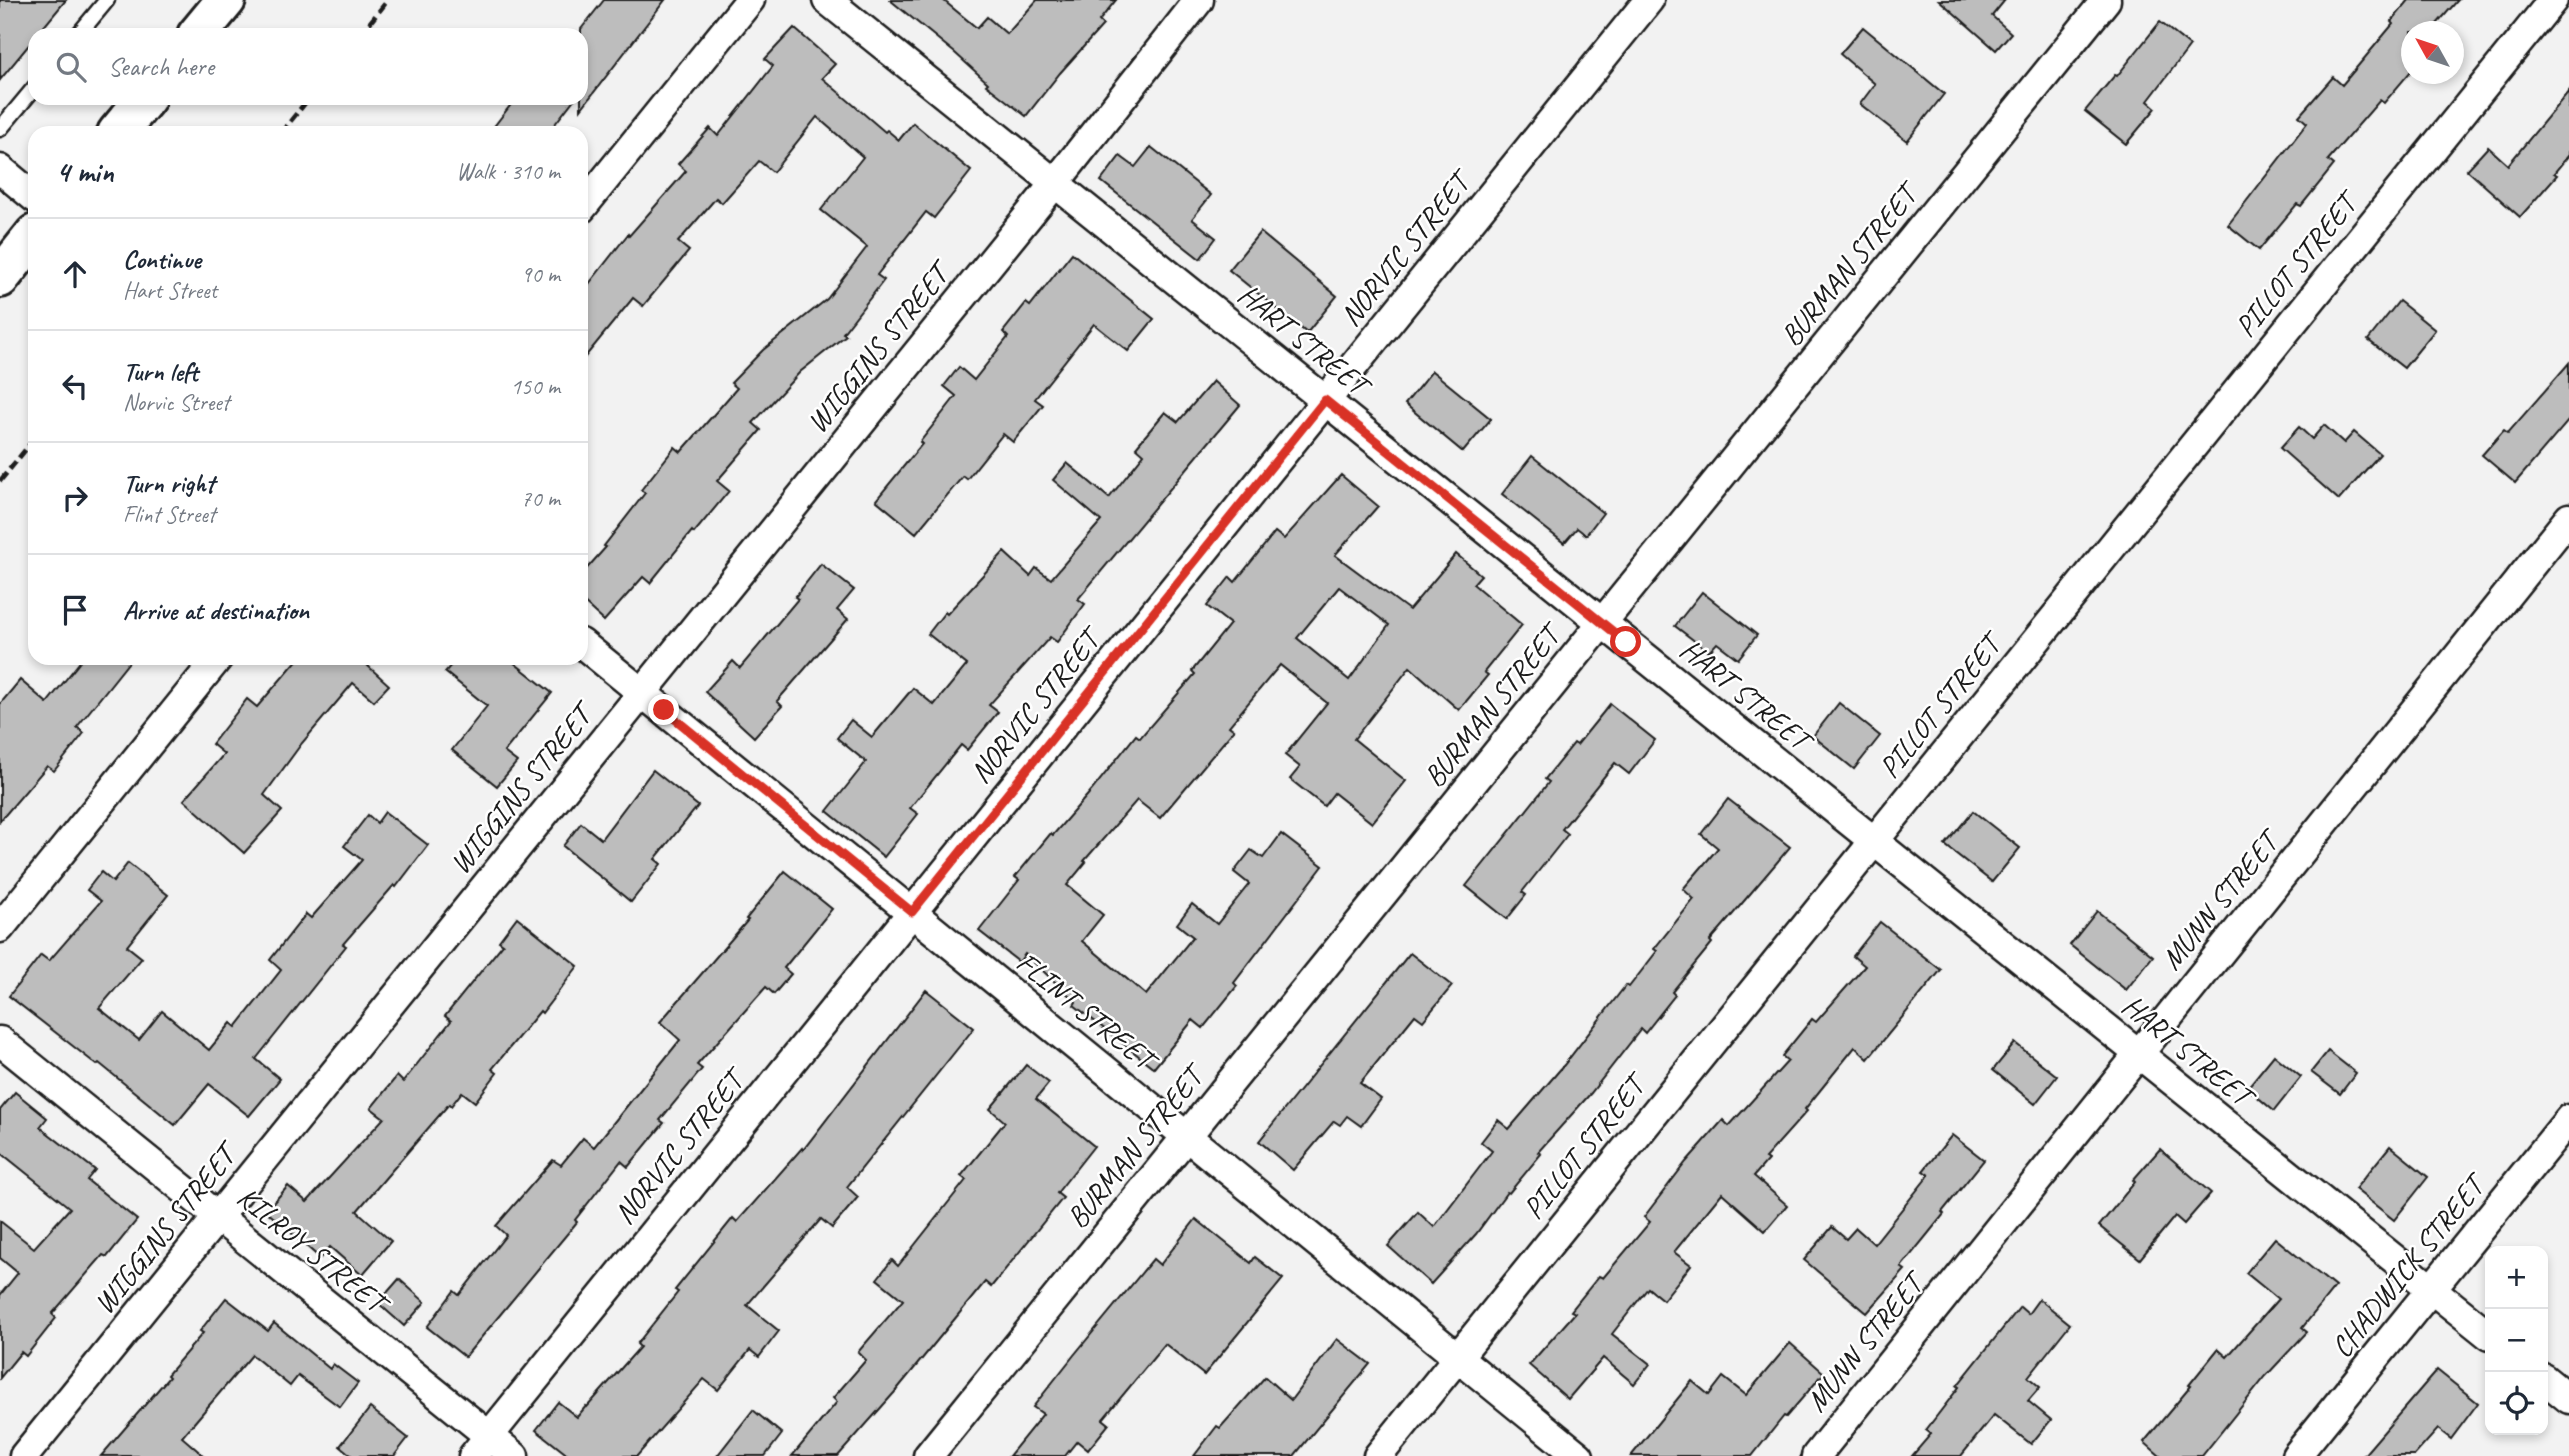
<!DOCTYPE html>
<html lang="en">
<head>
<meta charset="utf-8">
<style>
  body { margin:0; font-family:Caveat,sans-serif; background:#f2f2f3; color:#1f2937 }
  .controls { position:absolute; right:21px; bottom:21px; display:grid; overflow:hidden; border-radius:14px; box-shadow:0 4px 10px #0003 }
  .controls button { width:63px; height:63px; display:grid; place-items:center; padding:0; border:0; border-bottom:2px solid #e0e1e3; background:#fff; color:#1f2937; font:35px sans-serif }
  .compass { position:absolute; left:2401px; top:21px; width:63px; height:63px; border-radius:50%; background:#fff; box-shadow:0 4px 10px #0003; rotate:310deg }
  .stop { position:absolute; width:21px; height:21px; margin:-16px; border:5px solid #d93025; border-radius:50%; background:#fff }
  .stop.end { background:#d93025; border-color:#fff; box-shadow:0 2px 7px #0008 }
  .list { margin:0; padding:0; list-style:none }
  h2 { display:flex; justify-content:space-between; align-items:center; height:91px; margin:0; padding:0 28px; font-size:30px }
  h2 small { font-size:23px; font-weight:400; color:#747a83 }
  .list li { display:grid; grid-template-columns:46px 1fr auto; gap:21px; align-items:center; box-sizing:border-box; height:112px; padding:0 28px; border-top:2px solid #e0e1e3 }
  .list b { display:block; font-size:26px; white-space:nowrap }
  .list p { margin:0; font-size:23px; white-space:nowrap; color:#747a83 }
  .list em { font-size:23px; font-style:normal; color:#747a83 }
  .icon { flex:none; width:38px; height:38px; fill:none; stroke:currentColor; stroke-width:2; stroke-linecap:round; stroke-linejoin:round }
  .map { position:relative; flex:none; width:2569px; height:1456px; overflow:hidden }
  .search { position:absolute; background:#fff; box-shadow:0 4px 10px #0003; left:28px; top:28px; width:560px; height:77px; display:flex; align-items:center; gap:18px; box-sizing:border-box; padding:0 24px; border-radius:21px; color:#747a83; font-size:26px }
  .panel { position:absolute; background:#fff; box-shadow:0 4px 10px #0003; left:28px; top:126px; width:560px; height:539px; border-radius:21px }
  .map>svg:first-child { display:block }
</style>
</head>
<body>
<div class="map">
<svg width="2569" height="1456" viewBox="0 0 2569 1456">
  <rect width="100%" height="100%" fill="#f2f2f2"/>
  <filter id="ink" filterUnits="userSpaceOnUse"><feTurbulence type="fractalNoise" baseFrequency=".0143" numOctaves="2"/><feDisplacementMap in="SourceGraphic" scale="14" xChannelSelector="R" yChannelSelector="G"/><feConvolveMatrix kernelMatrix="1 2 1 2 8 2 1 2 1" color-interpolation-filters="sRGB"/></filter>
  <g filter="url(#ink)">
    <g fill="#bdbdbd" stroke="#1c1c1c" stroke-width="2" fill-rule="evenodd">
      <polygon points="0,0 66,0 0,80"/>
      <polygon points="604,0 665,0 581,109 581,29"/>
      <polygon points="890,0 943,0 977,28 987,17 1007,34 1037,0 1116,0 1099,21 1103,25 1060,73 1026,116 986,85 988,83 955,53"/>
      <polygon points="1939,0 2005,0 1992,16 2011,33 1996,50"/>
      <polygon points="2409,0 2458,0 2437,24 2446,32 2412,32 2412,70 2384,103 2380,100 2328,160 2334,165 2301,206 2297,204 2259,250 2228,225 2307,123 2299,116 2333,77 2342,85 2393,24 2391,22"/>
      <polygon points="2160,22 2190,46 2148,101 2156,108 2126,144 2085,111 2115,75 2117,76"/>
      <polygon points="1863,27 1944,94 1907,141 1860,104 1875,84 1840,54"/>
      <polygon points="794,28 835,64 822,78 885,132 887,130 899,140 913,123 971,171 934,218 926,212 877,275 884,280 843,333 846,335 800,372 753,423 761,430 717,481 729,491 694,533 692,531 650,583 643,577 604,621 581,600 581,575 606,547 604,546 645,493 641,490 675,447 681,452 737,388 731,383 763,350 827,299 867,247 821,210 863,157 817,117 773,172 759,161 722,203 716,198 678,242 689,251 643,306 633,298 581,362 581,294 628,234 629,236 686,171 678,164 710,128 718,136 773,66 765,59"/>
      <polygon points="2569,91 2569,155 2554,173 2557,175 2520,217 2467,170 2488,147 2508,165"/>
      <polygon points="516,98 575,98 548,133 489,133"/>
      <polygon points="1151,147 1211,195 1192,219 1216,238 1200,259 1101,181 1120,156 1135,167"/>
      <polygon points="1260,232 1337,296 1307,333 1229,270"/>
      <polygon points="1072,253 1154,319 1128,351 1094,324 1035,399 1043,405 1013,442 1003,434 967,479 963,476 916,533 876,500 922,444 920,442 956,396 944,386 959,367 974,380 1008,337 1003,332 1026,303 1030,306"/>
      <polygon points="2399,301 2435,330 2404,368 2368,340"/>
      <polygon points="2569,363 2569,420 2515,483 2482,455 2504,430 2508,433"/>
      <polygon points="1432,371 1491,419 1463,452 1405,404"/>
      <polygon points="1213,381 1240,405 1078,599 1085,604 1057,642 1050,637 989,705 998,712 967,750 961,745 910,808 918,814 884,857 827,811 866,762 837,738 851,720 872,737 913,688 934,705 967,665 928,634 945,612 947,614 1004,552 1030,576 1036,568 1051,579 1101,521 1053,480 1067,463 1109,498 1144,454 1136,447 1165,412 1178,422"/>
      <polygon points="2324,425 2344,443 2354,432 2380,454 2339,500 2280,448 2299,427 2312,439"/>
      <polygon points="1532,456 1603,513 1586,535 1577,528 1564,543 1502,494"/>
      <path d="M1341 475 1378 506 1335 555 1409 610 1456 554 1481 575 1473 584 1522 625 1484 672 1488 675 1459 710 1410 667 1354 739 1406 781 1372 823 1334 793 1324 806 1290 779 1300 767 1285 755 1327 703 1280 665 1229 726 1234 730 1160 818 1137 800 1084 861 1086 862 1067 885 1103 915 1082 941 1146 995 1193 937 1177 924 1192 904 1217 924 1249 884 1234 872 1251 850 1263 858 1281 834 1323 866 1234 983 1237 986 1203 1028 1193 1020 1154 1068 1074 1005 1076 1002 1025 954 1019 962 979 931 1019 880 1015 877 1051 833 1053 835 1092 790 1136 735 1140 738 1195 674 1192 671 1230 624 1207 606 1230 577 1235 582 1275 532 1284 539ZM1339 587 1389 625 1349 680 1297 638Z"/>
      <polygon points="821,564 854,590 837,610 848,619 777,701 782,706 754,737 705,692 733,661 740,668 798,599 795,597"/>
      <polygon points="1702,592 1757,635 1738,659 1717,643 1709,652 1675,626"/>
      <polygon points="83,658 132,658 77,727 84,733 54,771 47,766 0,821 0,704 20,680 47,703"/>
      <polygon points="299,658 375,658 368,666 389,685 374,701 353,683 302,743 264,795 282,811 244,853 184,800 224,754 212,744 247,699 257,707"/>
      <polygon points="457,658 508,658 552,693 504,752 517,762 497,786 452,750 487,706 445,672"/>
      <polygon points="1839,703 1880,736 1854,769 1813,736"/>
      <polygon points="1610,704 1655,740 1629,774 1615,763 1562,829 1568,834 1522,892 1526,895 1507,919 1466,886 1549,782 1545,779 1574,743 1577,745"/>
      <polygon points="653,770 698,806 655,859 661,864 631,902 563,846 581,823 601,839"/>
      <polygon points="1728,799 1790,847 1710,941 1712,943 1672,992 1675,995 1645,1033 1641,1029 1591,1093 1538,1152 1541,1154 1509,1193 1507,1192 1476,1234 1431,1284 1388,1246 1418,1212 1434,1227 1492,1151 1481,1142 1498,1120 1509,1129 1564,1065 1626,985 1629,987 1657,951 1654,949 1694,899 1683,889 1718,848 1701,834"/>
      <polygon points="1973,811 2020,848 1992,882 1945,845"/>
      <polygon points="385,812 428,845 396,887 394,885 343,944 346,946 256,1059 280,1079 249,1116 209,1084 175,1125 99,1063 97,1065 9,996 41,955 49,961 101,901 87,890 101,872 113,882 128,863 168,895 127,946 142,958 99,1008 139,1040 162,1011 209,1050 231,1023 236,1027 281,970 270,960 306,914 311,918 362,860 344,846 368,815 377,823"/>
      <polygon points="785,871 832,909 784,968 791,974 774,994 766,987 697,1065 702,1069 660,1120 664,1123 628,1167 621,1161 575,1220 577,1222 465,1357 427,1327 454,1291 459,1295 506,1235 496,1226 553,1160 561,1165 583,1138 594,1147 680,1040 660,1022 748,920 746,919"/>
      <polygon points="2097,911 2153,956 2126,990 2070,945"/>
      <polygon points="517,917 578,966 542,1013 540,1011 492,1069 497,1073 475,1102 462,1092 451,1106 449,1104 357,1211 391,1241 362,1275 330,1247 320,1258 266,1211 288,1186 307,1202 384,1118 371,1108 397,1076 403,1082 451,1021 445,1016 503,944 499,941"/>
      <polygon points="1880,922 1941,970 1868,1059 1855,1047 1805,1109 1807,1111 1765,1158 1768,1160 1754,1176 1787,1205 1765,1231 1722,1193 1674,1252 1691,1265 1663,1300 1648,1288 1612,1334 1650,1364 1634,1384 1603,1358 1568,1399 1529,1365 1575,1313 1571,1311 1599,1276 1603,1278 1650,1222 1644,1217 1686,1162 1723,1120 1729,1126 1788,1061 1782,1056 1812,1019 1816,1022 1865,966 1853,956"/>
      <polygon points="1410,953 1452,986 1423,1021 1415,1015 1360,1083 1381,1099 1361,1126 1347,1116 1340,1125 1334,1121 1293,1170 1259,1141"/>
      <polygon points="926,990 974,1028 847,1187 858,1197 832,1228 821,1219 747,1305 779,1331 759,1357 750,1350 718,1390 704,1379 637,1456 569,1456 536,1430 558,1402 577,1417 586,1406 587,1407 640,1347 637,1344 678,1292 675,1290 733,1218 737,1222 802,1148 803,1150"/>
      <polygon points="2015,1043 2057,1076 2035,1104 1993,1070"/>
      <polygon points="2328,1051 2356,1073 2340,1094 2311,1072"/>
      <polygon points="2274,1055 2301,1077 2274,1111 2247,1088"/>
      <polygon points="1026,1065 1049,1083 1036,1099 1094,1146 1057,1193 1063,1198 991,1287 985,1282 894,1393 838,1456 792,1456 837,1402 833,1398 866,1360 858,1352 903,1300 877,1279 892,1260 898,1266 966,1180 961,1176 1005,1122 990,1109"/>
      <polygon points="15,1092 47,1118 40,1127 95,1170 87,1180 137,1220 107,1257 103,1255 52,1314 56,1318 26,1356 21,1352 0,1378 0,1295 18,1273 0,1258 0,1221 34,1248 70,1208 0,1152 0,1110"/>
      <polygon points="1952,1135 1984,1160 1942,1212 1944,1214 1901,1267 1905,1270 1867,1313 1804,1260 1832,1227 1846,1239 1856,1228 1874,1244 1929,1175 1923,1171"/>
      <polygon points="2390,1146 2428,1177 2394,1220 2355,1189"/>
      <polygon points="2160,1149 2211,1193 2184,1224 2175,1216 2140,1259 2099,1226 2135,1182 2133,1180"/>
      <polygon points="1196,1219 1251,1263 1255,1257 1283,1279 1204,1375 1165,1344 1103,1419 1109,1424 1088,1450 1077,1441 1065,1456 1009,1456 1043,1414 1033,1407 1074,1355 1153,1259 1160,1265"/>
      <polygon points="2275,1238 2335,1287 2302,1328 2307,1332 2266,1376 2202,1456 2160,1456 2144,1442 2191,1386 2189,1385 2218,1349 2227,1357 2278,1299 2246,1273"/>
      <polygon points="399,1279 425,1302 404,1326 378,1303"/>
      <polygon points="226,1298 268,1331 274,1323 330,1369 333,1364 358,1383 340,1407 298,1376 290,1386 252,1355 182,1437 204,1456 101,1456 169,1377 167,1375 203,1333 200,1331"/>
      <polygon points="2039,1299 2070,1324 2028,1377 2040,1387 2028,1401 2051,1420 2031,1444 1994,1415 1961,1456 1912,1456 1931,1434 1926,1430 1959,1387 1957,1386 2020,1307 2028,1314"/>
      <polygon points="1337,1339 1370,1364 1294,1456 1194,1456 1217,1426 1220,1428 1265,1377 1291,1400"/>
      <polygon points="1790,1343 1824,1373 1786,1417 1784,1416 1752,1456 1631,1456 1692,1381 1709,1395 1723,1377 1746,1395"/>
      <polygon points="2437,1370 2478,1403 2451,1439 2438,1429 2414,1456 2363,1456"/>
      <polygon points="370,1408 408,1438 394,1456 352,1456 340,1446"/>
      <polygon points="753,1410 782,1434 765,1456 717,1456"/>
    </g>
    <g fill="none" stroke-linecap="round" stroke-linejoin="round">
      <defs>
        <g id="lane">
          <polyline points="78,35 107,0"/>
          <polyline points="0,129 35,87"/>
        </g>
        <g id="street">
          <polyline points="827,0 2490,1336"/>
          <polyline points="0,169 35,198"/>
          <polyline points="581,209 750,0"/>
          <polyline points="581,643 1579,1456"/>
          <polyline points="0,928 218,658"/>
          <polyline points="0,1041 514,1456"/>
          <polyline points="2543,1378 2569,1399"/>
          <polyline points="24,1456 1055,183 1199,0"/>
          <polyline points="473,1456 1649,0"/>
          <polyline points="928,1456 2106,0"/>
          <polyline points="1378,1456 2553,0"/>
          <polyline points="1816,1456 2569,518"/>
          <polyline points="2296,1456 2569,1119"/>
        </g>
        <g id="secondary">
          <polyline points="197,35 226,0"/>
          <polyline points="117,133 146,98"/>
          <polyline points="0,278 35,234"/>
        </g>
      </defs>
      <use href="#lane" stroke="#1c1c1c" stroke-width="19"/>
      <use href="#street" stroke="#1c1c1c" stroke-width="33"/>
      <use href="#secondary" stroke="#1c1c1c" stroke-width="44"/>
      <use href="#lane" stroke="#fff" stroke-width="14"/>
      <use href="#street" stroke="#fff" stroke-width="28"/>
      <use href="#secondary" stroke="#fff" stroke-width="38"/>
      <g stroke="#1c1c1c" stroke-width="5" stroke-dasharray="10 5" stroke-linecap="butt">
        <polyline points="360,35 388,0"/>
        <polyline points="281,133 309,98"/>
        <polyline points="0,481 35,438"/>
      </g>
    </g>
  </g>
  <g fill="none" stroke-linecap="round" stroke-linejoin="round" filter="url(#ink)">
    <polyline stroke="#d93025" stroke-width="9" points="664,710 912,912 1325,400 1626,642"/>
  </g>
  <g text-anchor="middle" stroke-width="5" stroke-linejoin="round" paint-order="stroke">
    <g font-size="30" fill="#1c1c1c" stroke="#fff">
      <text transform="translate(1404 250) rotate(-51)" y="10">NORVIC STREET</text>
      <text transform="translate(1848 266) rotate(-51)" y="10">BURMAN STREET</text>
      <text transform="translate(2295 266) rotate(-51)" y="10">PILLOT STREET</text>
      <text transform="translate(1303 339) rotate(39)" y="10">HART STREET</text>
      <text transform="translate(877 349) rotate(-51)" y="10">WIGGINS STREET</text>
      <text transform="translate(1745 694) rotate(39)" y="10">HART STREET</text>
      <text transform="translate(1034 707) rotate(-51)" y="10">NORVIC STREET</text>
      <text transform="translate(1491 707) rotate(-51)" y="10">BURMAN STREET</text>
      <text transform="translate(1939 707) rotate(-51)" y="10">PILLOT STREET</text>
      <text transform="translate(520 790) rotate(-51)" y="10">WIGGINS STREET</text>
      <text transform="translate(2219 901) rotate(-51)" y="10">MUNN STREET</text>
      <text transform="translate(1085 1010) rotate(39)" y="10">FLINT STREET</text>
      <text transform="translate(2187 1050) rotate(39)" y="10">HART STREET</text>
      <text transform="translate(678 1148) rotate(-51)" y="10">NORVIC STREET</text>
      <text transform="translate(1134 1148) rotate(-51)" y="10">BURMAN STREET</text>
      <text transform="translate(1583 1148) rotate(-51)" y="10">PILLOT STREET</text>
      <text transform="translate(164 1230) rotate(-51)" y="10">WIGGINS STREET</text>
      <text transform="translate(311 1249) rotate(39)" y="10">KILROY STREET</text>
      <text transform="translate(2407 1267) rotate(-51)" y="10">CHADWICK STREET</text>
      <text transform="translate(1864 1343) rotate(-51)" y="10">MUNN STREET</text>
    </g>
  </g>
</svg>
<div class="controls">
<button>+</button>
<button>−</button>
<button><svg class="icon" aria-label="locate" viewBox="0 0 24 24"><circle cx="12" cy="12" r="6"/><path d="M12 2v4M12 18v4M2 12h4M18 12h4"/></svg></button>
</div>
<svg class="compass" viewBox="-18 -18 36 36"><path d="M0-13l5 13h-10z" fill="#e53935"/><path d="M0 13l5-13h-10z" fill="#747a83"/></svg>
<div class="stop" style="left:1626px;top:642px"></div>
<div class="stop end" style="left:664px;top:710px"></div>
<div class="search"><svg class="icon" aria-label="search" viewBox="0 0 24 24"><circle cx="10" cy="10" r="6"/><path d="M15 15l6 6"/></svg>Search here</div>
<section class="panel">
<h2>4 min<small>Walk · 310 m</small></h2>
<ul class="list">
<li><svg class="icon" aria-label="ahead" viewBox="0 0 24 24"><path d="M12 20V5M6 11l6-6 6 6"/></svg><div><b>Continue</b><p>Hart Street</p></div><em>90 m</em></li>
<li><svg class="icon" aria-label="left" viewBox="0 0 24 24"><path d="M17 20v-9H6M10 6l-5 5 5 5"/></svg><div><b>Turn left</b><p>Norvic Street</p></div><em>150 m</em></li>
<li><svg class="icon" aria-label="right" viewBox="0 0 24 24"><path d="M7 20v-9h11M14 6l5 5-5 5"/></svg><div><b>Turn right</b><p>Flint Street</p></div><em>70 m</em></li>
<li><svg class="icon" aria-label="arrive" viewBox="0 0 24 24"><path d="M6 21V4h12l-3 4 3 4H6"/></svg><div><b>Arrive at destination</b></div></li>
</ul>
</section>
</div>
</body>
</html>
